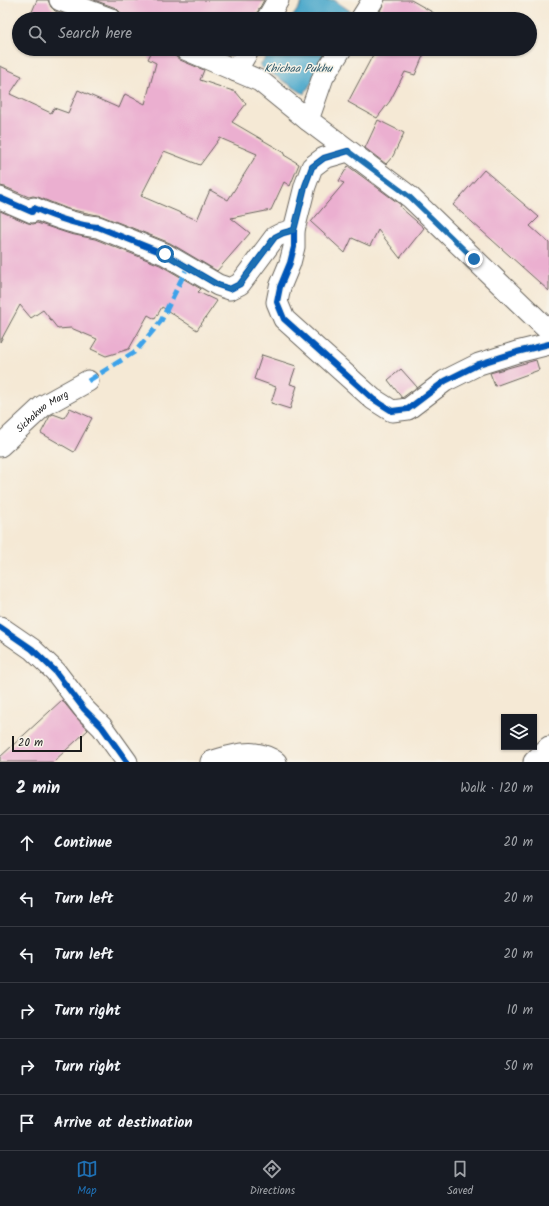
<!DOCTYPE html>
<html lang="en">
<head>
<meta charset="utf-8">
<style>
  body { margin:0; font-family:Kalam,sans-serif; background:#20242c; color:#f1f3f6 }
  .controls { position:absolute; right:12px; bottom:12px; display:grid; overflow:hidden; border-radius:0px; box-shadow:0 1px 3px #0004 }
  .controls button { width:36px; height:36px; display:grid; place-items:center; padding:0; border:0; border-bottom:1px solid #363941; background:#171b24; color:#f1f3f6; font:20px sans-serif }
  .scale { position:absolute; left:12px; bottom:10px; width:70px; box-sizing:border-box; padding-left:4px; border:2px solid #1c1c1c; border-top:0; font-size:11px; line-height:14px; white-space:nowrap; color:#1c1c1c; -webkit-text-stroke:3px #f7f3e8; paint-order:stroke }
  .stop { position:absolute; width:12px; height:12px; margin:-9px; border:3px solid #1f6fb2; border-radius:50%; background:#fff }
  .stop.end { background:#1f6fb2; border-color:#fff; box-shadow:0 1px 4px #0008 }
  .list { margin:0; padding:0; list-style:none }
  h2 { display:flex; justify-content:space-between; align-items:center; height:52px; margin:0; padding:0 16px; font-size:17px }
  h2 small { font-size:13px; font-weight:400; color:#9ea1a6 }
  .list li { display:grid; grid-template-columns:26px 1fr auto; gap:12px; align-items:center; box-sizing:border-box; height:56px; padding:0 16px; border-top:1px solid #363941 }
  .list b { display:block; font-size:15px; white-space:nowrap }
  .list em { font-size:13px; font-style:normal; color:#9ea1a6 }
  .icon { flex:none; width:22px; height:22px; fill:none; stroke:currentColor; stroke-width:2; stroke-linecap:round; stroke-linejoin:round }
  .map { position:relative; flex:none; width:549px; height:762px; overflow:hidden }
  .search { position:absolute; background:#171b24; box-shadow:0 1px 3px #0004; left:12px; right:12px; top:12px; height:44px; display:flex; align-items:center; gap:10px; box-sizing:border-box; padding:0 14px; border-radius:22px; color:#9ea1a6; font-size:15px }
  .sheet { height:388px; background:#171b24 }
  nav { display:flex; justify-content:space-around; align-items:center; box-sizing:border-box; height:56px; border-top:1px solid #363941; background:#171b24; font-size:11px; color:#9ea1a6 }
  nav a { display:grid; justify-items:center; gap:2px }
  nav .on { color:#1f6fb2 }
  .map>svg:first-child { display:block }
</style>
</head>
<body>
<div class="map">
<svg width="549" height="762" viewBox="0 0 549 762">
  <rect width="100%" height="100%" fill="#f7f3e8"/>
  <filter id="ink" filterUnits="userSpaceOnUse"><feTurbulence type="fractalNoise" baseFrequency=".025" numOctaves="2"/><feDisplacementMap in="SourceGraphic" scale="8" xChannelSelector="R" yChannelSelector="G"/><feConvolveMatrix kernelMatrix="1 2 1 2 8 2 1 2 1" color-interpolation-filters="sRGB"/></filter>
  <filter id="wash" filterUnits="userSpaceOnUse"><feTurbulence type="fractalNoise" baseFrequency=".012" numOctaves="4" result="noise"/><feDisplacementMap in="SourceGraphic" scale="16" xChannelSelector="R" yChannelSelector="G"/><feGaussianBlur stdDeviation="0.9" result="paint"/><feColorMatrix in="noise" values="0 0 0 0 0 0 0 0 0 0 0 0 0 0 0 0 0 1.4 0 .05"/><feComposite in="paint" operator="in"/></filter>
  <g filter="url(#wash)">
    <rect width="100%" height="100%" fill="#f5e9d5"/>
    <g fill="#4ca8cb" stroke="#346274">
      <polygon points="304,0 334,0 356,15 354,19 291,19"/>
      <polygon points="271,49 334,49 304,94 260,66"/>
    </g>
    <g id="blocks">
      <g fill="#ebafd0" fill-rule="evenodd">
        <polygon points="37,0 48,0 51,7 55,11 77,19 29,19"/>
        <polygon points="94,0 264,0 257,13 255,19 123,19 120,12 116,8"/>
        <polygon points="385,0 411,0 434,13 434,19 385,19 387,15 380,11"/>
        <path d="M153 49H173L175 56 180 60 204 70 200 80 236 92 246 104 232 122 285 153 284 155 299 164 290 186 284 182 271 210 231 218 250 233 217 271 170 243 102 216 68 209 38 197 33 196 29 197 5 187 0 186V66L22 76 10 94 51 113 54 108 68 113 78 90 119 108 125 94 145 104 156 63 148 59ZM220 138 257 154 228 200 210 190 197 220 141 196 164 151 200 165Z"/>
        <polygon points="372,49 426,49 415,75 405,72 390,101 377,118 348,102 375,51"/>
        <polygon points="378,120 404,133 393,156 386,164 365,148"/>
        <polygon points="348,166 401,205 400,207 424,228 400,258 378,230 370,246 352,238 345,253 311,222 344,183 339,181"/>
        <polygon points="484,170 539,217 530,226 549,243 549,291 453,205"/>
        <polygon points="0,211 28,223 33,224 37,223 70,234 95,239 160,265 201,289 198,292 217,301 197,330 162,307 155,319 148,315 129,349 106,356 91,349 97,339 71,328 58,329 43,310 31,318 20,305 0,342"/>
        <polygon points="262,355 296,366 290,384 297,386 290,409 271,403 276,387 254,379"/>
        <polygon points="536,360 539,370 495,386 490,373"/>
        <polygon points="401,369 417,387 402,398 388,380"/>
        <polygon points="70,408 92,418 74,452 41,433 50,416 53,414 64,418"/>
        <polygon points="62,700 75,716 88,730 53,762 0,762 0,757"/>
      </g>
    </g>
  </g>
  <g filter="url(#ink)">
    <use href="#blocks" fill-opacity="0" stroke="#68645d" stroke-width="1"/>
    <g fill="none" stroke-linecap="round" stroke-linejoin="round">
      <defs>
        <g id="minor">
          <polyline points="60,0 111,19"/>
          <polyline points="267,19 278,0"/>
          <polyline points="361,19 373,0"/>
          <polyline points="185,49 260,81 308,120"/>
          <polyline points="341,49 323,77 308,120 410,197 549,331"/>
          <polyline points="236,71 249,49"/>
          <polyline points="348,151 324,158 312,167 305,186 294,230 294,247 290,263 280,287 277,302 284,319 373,399 392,411 408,409 445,381 479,364 517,352 549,344"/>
          <path d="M0 198 32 212 34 208C54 217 75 225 98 227L165 254 218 285 230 289 240 284 275 237 283 233 294 230"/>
          <path id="s1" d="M0 446 43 406 88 381"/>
          <polyline points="0,627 32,649 55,671 84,709 102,727 127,762"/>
          <path d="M211 762C221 758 245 752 255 754 263 755 270 758 276 762"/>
          <polyline points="534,762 549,747"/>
        </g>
      </defs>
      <use href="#minor" stroke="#68645d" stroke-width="23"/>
      <use href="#minor" stroke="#fff" stroke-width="21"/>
      <polyline stroke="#3da2ea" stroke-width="5" stroke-dasharray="10 5" stroke-linecap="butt" points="88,381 136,351 161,321 187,268"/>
      <defs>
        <g id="cycleway">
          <polyline points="348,151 324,158 312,167 305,186 294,230 294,247 290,263 280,287 277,302 284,319 373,399 392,411 408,409 445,381 479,364 517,352 549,344"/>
          <path d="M0 198 32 212 34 208C54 217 75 225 98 227L165 254 218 285 230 289 240 284 275 237 283 233 294 230"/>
          <polyline points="0,627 32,649 55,671 84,709 102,727 127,762"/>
        </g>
      </defs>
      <use href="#cycleway" stroke="#f7f3e8" stroke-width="8"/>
      <use href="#cycleway" stroke="#0057b8" stroke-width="6"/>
    </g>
  </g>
  <g fill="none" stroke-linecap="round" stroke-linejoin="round" filter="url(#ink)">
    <polyline stroke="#1f6fb2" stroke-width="5" points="165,254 218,285 230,289 240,284 275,237 283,233 294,230 305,186 312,167 324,158 348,151 410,197 474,259"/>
  </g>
  <g text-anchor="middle" stroke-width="3" stroke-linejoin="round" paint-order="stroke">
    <g font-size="10" fill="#1c1c1c" stroke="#f7f3e8">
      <text dy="4" stroke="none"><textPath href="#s1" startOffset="55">Sichakwo Marg</textPath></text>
    </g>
    <g font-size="11" font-style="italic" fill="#325b6b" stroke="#f7f3e8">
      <text x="298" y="72">Khichaa Pukhu</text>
    </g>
  </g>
</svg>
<div class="controls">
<button><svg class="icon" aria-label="layers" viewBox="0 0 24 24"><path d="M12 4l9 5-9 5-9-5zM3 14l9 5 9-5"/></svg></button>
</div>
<div class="scale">20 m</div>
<div class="stop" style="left:165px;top:254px"></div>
<div class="stop end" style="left:474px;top:259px"></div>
<div class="search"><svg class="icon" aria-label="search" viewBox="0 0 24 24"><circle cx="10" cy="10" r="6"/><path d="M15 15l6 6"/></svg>Search here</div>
</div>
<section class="sheet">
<h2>2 min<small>Walk · 120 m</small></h2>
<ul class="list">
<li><svg class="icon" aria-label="ahead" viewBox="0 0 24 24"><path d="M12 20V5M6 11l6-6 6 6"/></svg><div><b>Continue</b></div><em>20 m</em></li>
<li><svg class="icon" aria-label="left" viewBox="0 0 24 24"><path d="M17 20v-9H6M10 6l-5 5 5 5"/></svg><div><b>Turn left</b></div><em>20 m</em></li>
<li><svg class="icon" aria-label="left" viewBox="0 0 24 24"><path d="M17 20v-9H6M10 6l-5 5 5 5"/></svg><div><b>Turn left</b></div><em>20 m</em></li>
<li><svg class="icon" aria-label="right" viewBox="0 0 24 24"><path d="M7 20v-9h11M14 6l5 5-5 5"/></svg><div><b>Turn right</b></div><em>10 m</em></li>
<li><svg class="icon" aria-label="right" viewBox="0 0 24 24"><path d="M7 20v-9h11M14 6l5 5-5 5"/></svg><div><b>Turn right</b></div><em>50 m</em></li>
<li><svg class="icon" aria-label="arrive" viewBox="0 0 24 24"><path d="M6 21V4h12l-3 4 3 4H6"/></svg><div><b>Arrive at destination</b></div></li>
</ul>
</section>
<nav>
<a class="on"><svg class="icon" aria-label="map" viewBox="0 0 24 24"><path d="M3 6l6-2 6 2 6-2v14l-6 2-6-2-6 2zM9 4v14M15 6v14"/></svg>Map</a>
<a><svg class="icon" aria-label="directions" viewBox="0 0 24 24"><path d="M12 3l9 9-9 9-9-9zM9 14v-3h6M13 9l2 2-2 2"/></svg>Directions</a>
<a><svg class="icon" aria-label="saved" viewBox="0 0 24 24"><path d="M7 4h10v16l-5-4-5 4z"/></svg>Saved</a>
</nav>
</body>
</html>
